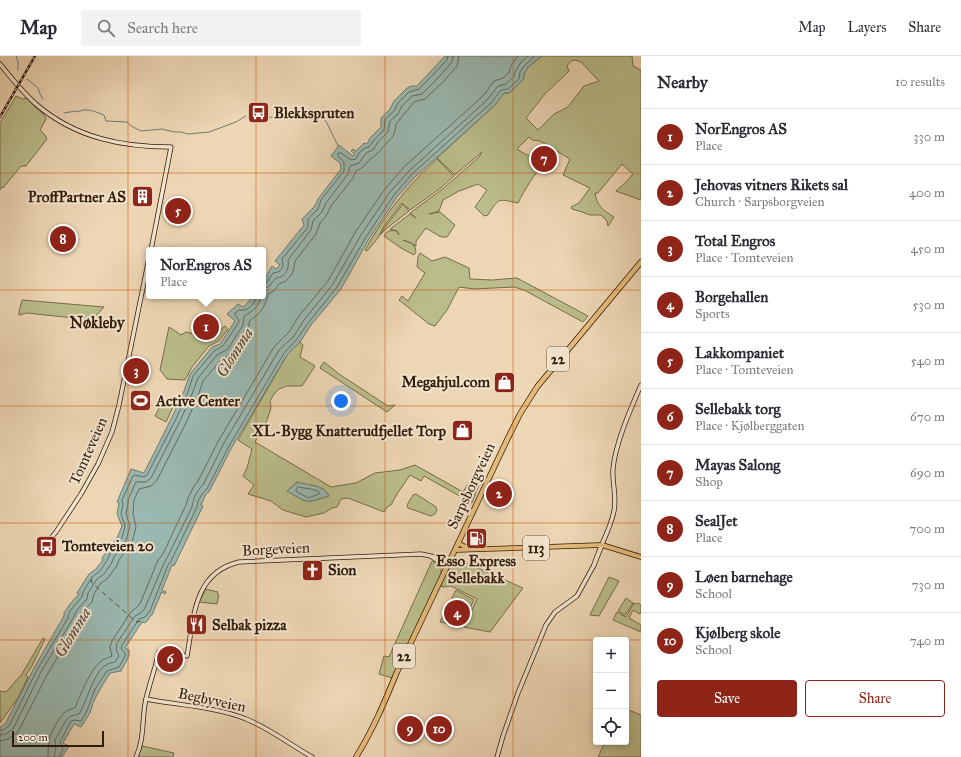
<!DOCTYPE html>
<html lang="en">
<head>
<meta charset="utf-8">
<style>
  body { margin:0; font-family:"IM FELL Great Primer",serif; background:#f2f2f3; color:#2b2b33 }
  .controls { position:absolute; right:12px; bottom:12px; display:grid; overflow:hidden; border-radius:4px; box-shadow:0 2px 6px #0003 }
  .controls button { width:36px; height:36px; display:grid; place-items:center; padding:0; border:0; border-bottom:1px solid #e1e1e2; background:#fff; color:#2b2b33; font:20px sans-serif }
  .scale { position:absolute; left:12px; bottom:10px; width:92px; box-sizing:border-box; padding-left:4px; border:2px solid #311c0a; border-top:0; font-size:11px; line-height:14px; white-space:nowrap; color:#311c0a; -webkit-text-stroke:3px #f3e4ce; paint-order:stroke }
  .you { position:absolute; left:341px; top:345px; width:14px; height:14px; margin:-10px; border:3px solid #fff; border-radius:50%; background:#1a73e8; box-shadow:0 0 0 6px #1a73e833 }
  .badge { display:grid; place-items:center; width:26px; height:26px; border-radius:50%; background:#8f2418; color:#fff; font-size:13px; font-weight:700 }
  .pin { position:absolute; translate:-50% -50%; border:2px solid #fff; box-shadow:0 1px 4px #0006 }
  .popup { position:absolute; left:146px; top:191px; width:120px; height:52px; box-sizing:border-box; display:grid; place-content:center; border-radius:4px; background:#fff; filter:drop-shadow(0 1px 3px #0005); font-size:13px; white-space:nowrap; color:#7c7c81 }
  .popup b { font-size:15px; color:#2b2b33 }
  .popup::after { content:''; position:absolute; left:50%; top:100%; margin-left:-8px; border:8px solid transparent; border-top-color:#fff }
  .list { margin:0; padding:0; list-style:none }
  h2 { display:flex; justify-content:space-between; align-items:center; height:52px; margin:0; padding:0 16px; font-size:17px }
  h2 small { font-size:13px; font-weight:400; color:#7c7c81 }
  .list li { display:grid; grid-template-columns:26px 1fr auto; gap:12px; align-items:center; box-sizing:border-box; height:56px; padding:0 16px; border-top:1px solid #e1e1e2 }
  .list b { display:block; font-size:15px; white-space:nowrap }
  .list p { margin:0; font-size:13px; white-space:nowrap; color:#7c7c81 }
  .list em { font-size:13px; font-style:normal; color:#7c7c81 }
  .actions { display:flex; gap:8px; padding:12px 16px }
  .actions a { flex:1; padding:9px 0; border:1px solid #8f2418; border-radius:4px; text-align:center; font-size:14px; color:#8f2418 }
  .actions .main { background:#8f2418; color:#fff }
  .icon { flex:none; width:22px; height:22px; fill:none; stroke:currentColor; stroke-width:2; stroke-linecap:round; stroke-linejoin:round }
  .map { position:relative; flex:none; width:641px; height:701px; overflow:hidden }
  header { display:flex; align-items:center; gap:24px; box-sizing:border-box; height:56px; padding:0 20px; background:#fff; border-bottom:1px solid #e1e1e2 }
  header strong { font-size:19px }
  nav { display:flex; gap:22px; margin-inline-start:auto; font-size:14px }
  .search { width:280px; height:36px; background:#f2f2f3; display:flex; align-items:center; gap:10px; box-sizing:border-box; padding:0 14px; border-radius:4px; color:#7c7c81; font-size:15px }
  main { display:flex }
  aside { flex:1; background:#fff }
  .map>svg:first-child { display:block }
</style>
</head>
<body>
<header>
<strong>Map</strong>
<div class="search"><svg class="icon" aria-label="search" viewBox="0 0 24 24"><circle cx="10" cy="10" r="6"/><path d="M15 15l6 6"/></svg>Search here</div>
<nav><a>Map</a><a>Layers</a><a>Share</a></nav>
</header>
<main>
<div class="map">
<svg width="641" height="701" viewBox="0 0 641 701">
  <rect width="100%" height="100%" fill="#edd6b4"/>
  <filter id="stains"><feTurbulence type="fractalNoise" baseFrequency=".005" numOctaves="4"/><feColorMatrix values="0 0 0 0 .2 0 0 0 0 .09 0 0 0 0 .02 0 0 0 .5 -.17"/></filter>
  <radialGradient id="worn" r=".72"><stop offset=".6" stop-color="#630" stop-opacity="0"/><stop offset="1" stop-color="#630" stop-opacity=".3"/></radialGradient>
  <g fill="#babd8b" stroke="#766c4a" fill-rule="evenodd">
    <path d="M542 0H632L633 10 641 14V144L616 135 627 125 633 118 622 108 598 137H595C597 150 603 154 614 161L608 170 607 165 601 159H590L582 156 572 153 571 151 579 147 590 132 563 119 570 103 540 85 532 84 529 81 517 93 525 98 545 107C534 118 525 133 518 147 498 143 499 141 488 159L484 160 475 151 487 134 478 128 459 135 443 144 439 155 429 158 440 156 455 169 447 181H441L426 172 416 185V190L411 187 403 184 411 187 415 191 416 196 414 199 401 192 384 180C387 174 391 174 397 175L399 179 397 175 390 173 410 158 416 162 410 157 444 132 479 101 482 96 455 119 437 102 494 50 504 37H509L523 24 524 18 528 11ZM575 4 581 6 599 25 584 30 568 51 554 58 538 74 526 62 544 39 569 15 567 10 571 5Z"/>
    <polygon points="16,40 22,43 26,42 45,60 46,63 40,74 45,79 47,83 26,110 21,110 3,132 1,131 0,134 0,67"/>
    <path d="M437 103 454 120 442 131 410 154 402 147 384 170 378 182 367 195 365 194C386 157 406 131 437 103Z"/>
    <polygon points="403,148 409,155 386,173 380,179 385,171"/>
    <polygon points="420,197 432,205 445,201 469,212 470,223 492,224 517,222 588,260 583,266 524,234 514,231 474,233 459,231 447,254 435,270 429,268 399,244 402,240 408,245 425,217 417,211 418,201"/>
    <polygon points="22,244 104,251 92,264 27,257 19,259 19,256"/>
    <polygon points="225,270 228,273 219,285 209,290 192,311 185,324 167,323 160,314 169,271 181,279 186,276 210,282"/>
    <path d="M300 286 303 289 300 301 315 310 302 330H286L279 333 274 338 270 345 271 352 267 364 255 386 331 431 356 427 375 417 400 414 415 409 463 436 468 428 479 429 472 447 424 420 421 425 410 419 397 438 391 449 387 451 384 456 348 442 341 443 337 451 332 452 324 457 306 461 283 454 271 445 248 438 254 429 243 420 247 412 252 393 238 384 287 299ZM297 426C307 430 324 428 329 440 305 447 309 448 287 435Z"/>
    <polygon points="324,306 339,318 388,350 395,349 387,356 320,312"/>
    <polygon points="164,343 174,349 166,366 155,360"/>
    <polygon points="416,438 436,451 437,454 435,458 431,460 408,452 407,449 413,439"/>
    <polygon points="455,502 523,532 490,576 464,571 477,543 451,530 442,531 441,527"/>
    <polygon points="432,505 441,510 441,517 440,521 392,622 379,618 384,600 389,601"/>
    <polygon points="609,521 619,525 599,560 590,559"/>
    <polygon points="206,533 218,536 217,538 219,539 217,548 199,546"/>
    <polygon points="456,534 474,544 461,570 440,566"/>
    <polygon points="626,542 633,547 625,559 618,555"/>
    <polygon points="634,547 636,548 638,547 641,549 641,555 640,558 633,554 629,562 641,569 641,576 613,564 617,556 626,561"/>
    <polygon points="43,582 45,583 32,610 26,619 28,621 18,642 0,667 0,635 6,636 22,618"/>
    <polygon points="626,653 641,659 641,701 598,701 605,686 626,686"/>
    <polygon points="142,690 174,697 173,701 138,701"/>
  </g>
  <g fill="#9ab9b2" stroke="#707a6f">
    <polygon points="445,0 542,0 528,11 524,18 523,24 509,37 504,37 494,50 415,121 397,141 369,183 341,233 311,269 300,286 287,299 232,391 209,436 206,438 202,447 200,448 203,450 174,510 172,509 162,534 166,536 165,538 161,536 160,540 152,559 151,559 148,564 145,567 142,566 125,592 129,594 129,600 121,615 110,617 99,635 93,647 90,657 81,671 74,668 63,687 69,690 62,701 0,701 0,671 5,668 34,612 64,560 64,557 70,548 79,538 77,537 89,518 96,513 103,504 102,502 118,480 122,470 117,458 119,447 117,446 131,413 144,417 172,361 184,335 190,318 212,291 220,288 235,265 227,258 238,248 243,251 246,249 253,240 263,240 263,226 272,210 276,213 280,209 275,205 304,169 302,163 314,151 318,143 341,113 340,107 331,100 339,89 353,100 355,98 351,95 353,93 356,95 364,87 366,88 369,85 369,83 381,71 381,62 390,53 394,45 407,32 411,30 417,30"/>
    <path d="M298 426C308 430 324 428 329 440 305 447 309 448 287 435Z"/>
  </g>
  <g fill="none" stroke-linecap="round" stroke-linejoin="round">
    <g stroke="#666a5e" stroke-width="1">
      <path d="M263 227 267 226 273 217C283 216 284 211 282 203L308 171V163L318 153 321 144 344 115V106L338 100V97H341L351 104 356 103 359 97 365 92 369 91 374 84 384 74 385 63 394 55 398 47 409 36 419 33 447 4 448 0"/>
      <path d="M263 232C271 232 270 228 275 223 276 222 280 221 281 221 288 217 289 210 288 204L311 174 313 165 322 156 326 147 348 118 350 110 359 107 366 97 373 94 378 86 388 76 390 65 398 58 402 50 412 40 422 38 437 23 452 6 453 0"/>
      <path d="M299 431C306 433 312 432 319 436V438L308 442 296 435V433Z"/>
      <path d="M0 674H3L9 670 37 614 68 562 69 557 73 551 82 541 83 536 92 521 100 515 106 506 110 498 122 482 125 470 121 458 123 448 122 444 133 420 135 419 143 421 147 419 176 363 188 336 193 320 214 295 223 290 239 266 238 263 235 259V257L239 254C247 256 255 249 256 240"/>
      <path d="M0 679 6 678 13 673 41 616 72 564 77 554 87 543 88 537 96 524 104 518 111 508 114 501 126 484 130 470 126 458 128 448V444L136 426H146L151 422 180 365 192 338 198 322 217 299 228 293 243 269 244 260C252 256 260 250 261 240"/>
      <path d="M0 685 8 683 18 676 47 619 77 567 81 558 92 546 94 538 100 528 108 522 116 511 119 504 132 486 136 471 133 457 134 444 139 433 151 430 157 424 186 367 198 340 203 325 221 304 228 300 233 296 248 273 250 264C260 259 266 249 268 238L274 235 279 228 286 225 292 218 294 212 295 205 316 178 320 167 326 160 331 150 353 122 356 115 363 111 370 103 377 98 393 80 395 75 396 68 414 46 425 43 443 26 457 10 459 0"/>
      <path d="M48 701C48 696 48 690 49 685 49 679 59 662 64 657 67 654 71 653 75 652 80 639 90 615 100 606 103 603 108 602 112 600L110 591 112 585 130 557 140 548 158 504 163 498 186 449 188 442 194 430 198 425 219 384 274 291 289 276 299 260 328 225 356 175 385 133 405 110 483 40 494 25 503 22 509 17 511 10 518 0"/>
      <path d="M54 701 56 693 55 684 66 664 71 660 79 658C86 648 94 615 106 609 109 607 112 607 115 606L119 600 116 593 117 587 135 560 142 556 145 552 164 507 167 502 192 451C193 443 197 434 203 429L224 387 279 294 294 280 304 264 333 228 361 179 390 136 409 115 487 44 498 30 506 28 514 20 516 14 521 6 528 0"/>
      <path d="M59 701 63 693 60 686 71 665 74 664 81 665 86 657 95 633 107 615 119 611 125 600V597L121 593 122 589 139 563 145 561 150 555 168 509 171 505 197 451C197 445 202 437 207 433L229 390 284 297 297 283 308 267 337 231 366 181 394 139 412 118 491 47 501 34 508 33 519 23 520 16 525 9 535 0"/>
    </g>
    <g stroke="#707a6f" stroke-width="1">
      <polyline points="16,0 18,6 18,14"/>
      <polyline points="27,23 38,32 40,38 43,43"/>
      <path d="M64 57 76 55 78 56C86 51 96 56 104 59L106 65 127 66 131 70 141 75 162 73 174 76H181L188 78 209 76 236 66 246 60"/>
      <polyline points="265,61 299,62 304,63 318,60 326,65 338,90"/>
    </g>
    <polyline stroke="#504b3c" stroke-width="1" stroke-dasharray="5 4" stroke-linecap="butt" points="92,523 91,526 134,564 137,566 141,565"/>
    <defs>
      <g id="secondary">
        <path d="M0 8C12 23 23 37 37 49 76 82 122 91 171 91L151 194"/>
        <polyline points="41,489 51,482 56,476 81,438 98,408 112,376 119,349 149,202"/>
        <path d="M602 489 594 509C599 491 610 475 614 455 617 441 612 427 613 413 615 388 631 352 641 329"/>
        <polyline points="432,501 447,511"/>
        <path d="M146 643C177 649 217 651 246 663 267 671 291 689 312 701"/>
        <path d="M136 701C144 684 142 667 145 648 148 631 155 614 159 596L187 600C194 562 193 517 239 506L421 498 440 502 449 506"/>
        <polyline points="497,701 503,680 518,637 546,569 555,556 577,540 594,509"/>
      </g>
      <g id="primary">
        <polyline points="458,487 469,493"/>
        <polyline points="455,494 602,489 641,501"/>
      </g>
      <path id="highway" d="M356 701C373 674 385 645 397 616L507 384 520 358 537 331 641 206"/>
    </defs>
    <use href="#secondary" stroke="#311c0a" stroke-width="5"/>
    <use href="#primary" stroke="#311c0a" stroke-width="5.5"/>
    <use href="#highway" stroke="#311c0a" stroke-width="6"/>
    <use href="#secondary" stroke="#f3e4ce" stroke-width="3.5"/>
    <use href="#primary" stroke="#e6bb7a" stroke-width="4"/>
    <use href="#highway" stroke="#e6bb7a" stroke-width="4.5"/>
    <defs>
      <polyline id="rail" points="0,61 35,0"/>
    </defs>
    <use href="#rail" stroke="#311c0a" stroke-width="2.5"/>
    <use href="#rail" stroke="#f3e4ce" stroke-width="1" stroke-dasharray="3" stroke-linecap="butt"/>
  </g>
  <path fill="none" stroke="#cd500c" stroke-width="1" stroke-opacity="0.55" d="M128 0V701M256 0V701M385 0V701M513 0V701M0 117H641M0 234H641M0 350H641M0 467H641M0 584H596M626 584H641"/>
  <defs>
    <symbol id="bus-square" viewBox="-11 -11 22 22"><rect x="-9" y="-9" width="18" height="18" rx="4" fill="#8f2418" stroke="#f3e4ce"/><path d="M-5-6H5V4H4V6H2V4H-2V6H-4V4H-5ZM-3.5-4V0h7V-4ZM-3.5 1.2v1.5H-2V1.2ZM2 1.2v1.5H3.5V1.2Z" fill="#fff"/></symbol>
    <symbol id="building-square" viewBox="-11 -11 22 22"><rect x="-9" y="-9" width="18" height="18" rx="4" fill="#8f2418" stroke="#f3e4ce"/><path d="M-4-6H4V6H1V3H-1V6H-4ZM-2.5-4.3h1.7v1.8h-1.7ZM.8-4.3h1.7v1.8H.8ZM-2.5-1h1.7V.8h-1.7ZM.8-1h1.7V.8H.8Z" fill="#fff"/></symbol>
    <symbol id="shop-square" viewBox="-11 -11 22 22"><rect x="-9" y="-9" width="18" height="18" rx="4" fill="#8f2418" stroke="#f3e4ce"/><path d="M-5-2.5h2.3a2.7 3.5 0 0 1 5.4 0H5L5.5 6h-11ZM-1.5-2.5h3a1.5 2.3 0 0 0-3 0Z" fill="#fff"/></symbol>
    <symbol id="stadium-square" viewBox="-11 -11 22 22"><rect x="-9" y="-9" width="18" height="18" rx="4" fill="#8f2418" stroke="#f3e4ce"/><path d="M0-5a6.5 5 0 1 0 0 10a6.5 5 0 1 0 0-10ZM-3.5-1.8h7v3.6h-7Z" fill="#fff"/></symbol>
    <symbol id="fuel-square" viewBox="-11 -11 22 22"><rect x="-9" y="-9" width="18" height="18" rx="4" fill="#8f2418" stroke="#f3e4ce"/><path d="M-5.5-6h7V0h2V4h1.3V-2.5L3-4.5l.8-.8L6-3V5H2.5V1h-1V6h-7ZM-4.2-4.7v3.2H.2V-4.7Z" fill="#fff"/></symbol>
    <symbol id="church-square" viewBox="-11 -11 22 22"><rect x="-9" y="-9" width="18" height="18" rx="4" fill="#8f2418" stroke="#f3e4ce"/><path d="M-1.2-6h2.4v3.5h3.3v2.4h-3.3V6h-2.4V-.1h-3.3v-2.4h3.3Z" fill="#fff"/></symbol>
    <symbol id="restaurant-square" viewBox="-11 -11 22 22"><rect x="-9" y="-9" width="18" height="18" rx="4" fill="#8f2418" stroke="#f3e4ce"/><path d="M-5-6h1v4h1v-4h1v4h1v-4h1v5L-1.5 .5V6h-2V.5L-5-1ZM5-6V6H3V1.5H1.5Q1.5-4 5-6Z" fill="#fff"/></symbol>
  </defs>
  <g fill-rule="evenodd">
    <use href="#bus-square" x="246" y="44" width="25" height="25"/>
    <use href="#building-square" x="130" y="128" width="25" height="25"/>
    <use href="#shop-square" x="492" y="314" width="25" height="25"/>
    <use href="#stadium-square" x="128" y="332" width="25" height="25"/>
    <use href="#shop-square" x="450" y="362" width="25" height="25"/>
    <use href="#fuel-square" x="464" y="470" width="25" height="25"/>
    <use href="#bus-square" x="34" y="478" width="25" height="25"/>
    <use href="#church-square" x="300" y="502" width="25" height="25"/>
    <use href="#restaurant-square" x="184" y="556" width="25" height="25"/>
  </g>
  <g text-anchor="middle" stroke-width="4" stroke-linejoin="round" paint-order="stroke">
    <g fill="#f3e4ce" stroke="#6b5845" stroke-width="1">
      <rect x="547" y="291" width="22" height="24" rx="3"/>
      <rect x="523" y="480" width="26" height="24" rx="3"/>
      <rect x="393" y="588" width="22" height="24" rx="3"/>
    </g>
    <g font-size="14" font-weight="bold" fill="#311c0a">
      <text x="558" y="308">22</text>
      <text x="536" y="497">113</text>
      <text x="404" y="605">22</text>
    </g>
    <g font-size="15" font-weight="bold" fill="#311c0a" stroke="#f3e4ce" text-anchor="start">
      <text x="274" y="62">Blekkspruten</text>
      <text x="126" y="146" text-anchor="end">ProffPartner AS</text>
      <text x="490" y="331" text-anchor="end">Megahjul.com</text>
      <text x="156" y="350">Active Center</text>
      <text x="446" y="380" text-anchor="end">XL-Bygg Knatterudfjellet Torp</text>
      <text x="62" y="495">Tomteveien 20</text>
      <text x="476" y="510" text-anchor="middle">Esso Express<tspan x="476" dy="17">Sellebakk</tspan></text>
      <text x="328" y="519">Sion</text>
      <text x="212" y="574">Selbak pizza</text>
    </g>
    <g font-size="15" fill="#311c0a" stroke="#f3e4ce">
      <text transform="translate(88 395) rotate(-66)" y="5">Tomteveien</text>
      <text transform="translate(471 430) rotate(-65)" y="5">Sarpsborgveien</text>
      <text transform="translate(276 493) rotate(-3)" y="5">Borgeveien</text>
      <text transform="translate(212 644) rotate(12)" y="5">Begbyveien</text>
    </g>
    <g font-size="16" font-weight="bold" fill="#311c0a" stroke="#f3e4ce">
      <text x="97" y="272">Nøkleby</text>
    </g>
    <g font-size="16" font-style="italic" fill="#504b3c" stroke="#f3e4ce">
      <text transform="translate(234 296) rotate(-58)" y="6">Glomma</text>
      <text transform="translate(72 576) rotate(-59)" y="6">Glomma</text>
    </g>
  </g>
  <rect width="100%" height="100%" filter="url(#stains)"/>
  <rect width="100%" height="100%" fill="url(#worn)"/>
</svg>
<div class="controls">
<button>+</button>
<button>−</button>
<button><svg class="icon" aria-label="locate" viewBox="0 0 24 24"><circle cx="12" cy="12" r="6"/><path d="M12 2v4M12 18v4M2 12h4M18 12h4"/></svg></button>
</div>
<div class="scale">200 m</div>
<div class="you"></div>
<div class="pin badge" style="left:206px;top:271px">1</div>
<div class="popup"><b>NorEngros AS</b>Place</div>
<div class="pin badge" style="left:499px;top:438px">2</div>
<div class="pin badge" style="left:136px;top:315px">3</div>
<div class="pin badge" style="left:457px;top:557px">4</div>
<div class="pin badge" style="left:178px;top:155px">5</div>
<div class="pin badge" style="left:170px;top:603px">6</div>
<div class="pin badge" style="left:544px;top:103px">7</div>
<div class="pin badge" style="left:63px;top:183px">8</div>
<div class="pin badge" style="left:410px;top:673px">9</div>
<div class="pin badge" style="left:439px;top:673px">10</div>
</div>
<aside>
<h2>Nearby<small>10 results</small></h2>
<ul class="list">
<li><span class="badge">1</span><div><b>NorEngros AS</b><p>Place</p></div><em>330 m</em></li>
<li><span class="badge">2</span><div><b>Jehovas vitners Rikets sal</b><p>Church · Sarpsborgveien</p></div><em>400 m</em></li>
<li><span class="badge">3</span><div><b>Total Engros</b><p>Place · Tomteveien</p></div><em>450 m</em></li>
<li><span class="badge">4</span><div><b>Borgehallen</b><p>Sports</p></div><em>530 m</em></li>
<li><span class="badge">5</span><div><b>Lakkompaniet</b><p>Place · Tomteveien</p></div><em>540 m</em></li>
<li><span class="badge">6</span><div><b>Sellebakk torg</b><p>Place · Kjølberggaten</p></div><em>670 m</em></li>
<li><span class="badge">7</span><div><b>Mayas Salong</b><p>Shop</p></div><em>690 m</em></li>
<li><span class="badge">8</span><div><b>SealJet</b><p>Place</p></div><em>700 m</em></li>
<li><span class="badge">9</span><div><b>Løen barnehage</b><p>School</p></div><em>730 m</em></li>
<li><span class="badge">10</span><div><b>Kjølberg skole</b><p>School</p></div><em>740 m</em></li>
</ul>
<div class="actions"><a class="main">Save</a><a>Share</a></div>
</aside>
</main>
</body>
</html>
